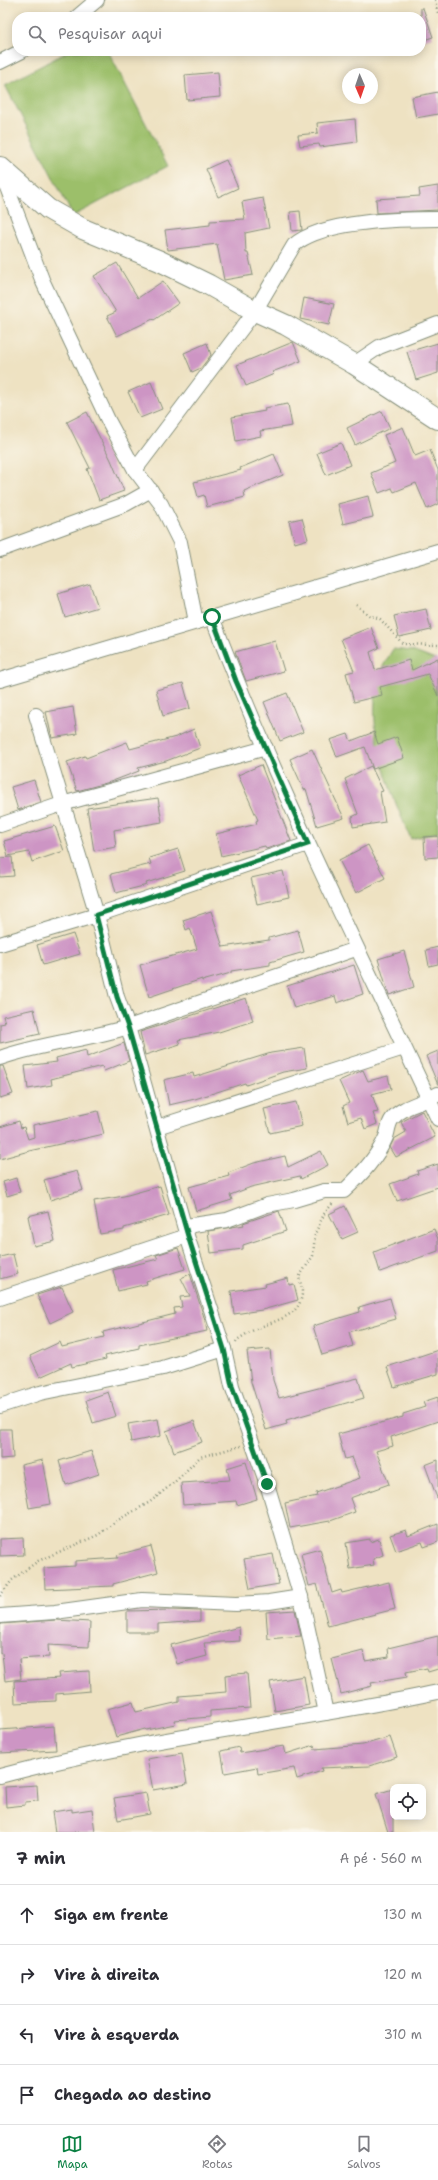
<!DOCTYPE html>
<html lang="pt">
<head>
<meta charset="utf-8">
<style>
  body { margin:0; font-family:"Shantell Sans",sans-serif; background:#f2f2f3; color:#2b2b33 }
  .controls { position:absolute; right:12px; bottom:12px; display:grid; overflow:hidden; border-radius:8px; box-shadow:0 2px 10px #0003 }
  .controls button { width:36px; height:36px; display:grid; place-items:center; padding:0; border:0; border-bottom:1px solid #e1e1e2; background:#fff; color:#2b2b33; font:20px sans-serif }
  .compass { position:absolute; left:342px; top:68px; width:36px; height:36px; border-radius:50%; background:#fff; box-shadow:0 2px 10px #0003; rotate:178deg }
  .stop { position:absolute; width:12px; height:12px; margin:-9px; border:3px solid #0b8043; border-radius:50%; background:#fff }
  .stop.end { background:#0b8043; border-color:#fff; box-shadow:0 1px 4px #0008 }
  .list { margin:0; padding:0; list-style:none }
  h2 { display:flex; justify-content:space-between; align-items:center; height:52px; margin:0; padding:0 16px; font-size:17px }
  h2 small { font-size:13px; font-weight:400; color:#7c7c81 }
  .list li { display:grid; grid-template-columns:26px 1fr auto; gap:12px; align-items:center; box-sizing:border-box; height:60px; padding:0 16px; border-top:1px solid #e1e1e2 }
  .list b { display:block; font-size:15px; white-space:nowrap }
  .list em { font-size:13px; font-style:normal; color:#7c7c81 }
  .icon { flex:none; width:22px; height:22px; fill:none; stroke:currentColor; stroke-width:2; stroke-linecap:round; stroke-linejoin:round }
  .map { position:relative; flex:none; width:438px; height:1832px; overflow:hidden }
  .search { position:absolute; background:#fff; box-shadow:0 2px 10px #0003; left:12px; right:12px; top:12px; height:44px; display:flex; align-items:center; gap:10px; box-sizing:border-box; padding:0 14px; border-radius:16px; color:#7c7c81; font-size:15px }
  .sheet { height:292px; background:#fff }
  nav { display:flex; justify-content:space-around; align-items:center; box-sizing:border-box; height:56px; border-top:1px solid #e1e1e2; background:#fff; font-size:11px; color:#7c7c81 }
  nav a { display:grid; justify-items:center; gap:2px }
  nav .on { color:#0b8043 }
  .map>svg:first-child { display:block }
</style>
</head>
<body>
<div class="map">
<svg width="438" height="1832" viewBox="0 0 438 1832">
  <rect width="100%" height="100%" fill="#fbf7ec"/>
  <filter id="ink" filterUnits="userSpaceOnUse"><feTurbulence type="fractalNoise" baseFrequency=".025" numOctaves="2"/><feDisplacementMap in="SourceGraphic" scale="8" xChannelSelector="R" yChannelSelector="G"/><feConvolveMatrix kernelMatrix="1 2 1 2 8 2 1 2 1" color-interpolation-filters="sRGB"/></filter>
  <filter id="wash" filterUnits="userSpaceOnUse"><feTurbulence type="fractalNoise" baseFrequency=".012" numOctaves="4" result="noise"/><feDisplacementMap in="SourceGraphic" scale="16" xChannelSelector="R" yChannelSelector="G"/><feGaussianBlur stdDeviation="0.9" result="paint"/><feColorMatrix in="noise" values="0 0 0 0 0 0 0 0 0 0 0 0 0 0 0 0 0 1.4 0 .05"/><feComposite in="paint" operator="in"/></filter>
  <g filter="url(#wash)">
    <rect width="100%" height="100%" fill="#eee2c2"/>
    <g fill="#9cbf6a" stroke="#5e7e4f">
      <polygon points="69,51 108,51 168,166 73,216 5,85"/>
      <path d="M393 649 412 651 438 661V832L411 839C389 790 362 724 381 671 384 663 389 656 393 649Z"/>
    </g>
    <g id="blocks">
      <g fill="#cd95c4">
        <polygon points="421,8 423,8 433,37 421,41"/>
        <polygon points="218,72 220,97 187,100 185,75"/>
        <polygon points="438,92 438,114 416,118 412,97"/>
        <polygon points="355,119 357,142 320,147 319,144 300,146 298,135 318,133 317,123"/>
        <polygon points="226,160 238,188 218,197 206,169"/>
        <polygon points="438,186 438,210 377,213 376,199 420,196 419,189"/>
        <polygon points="263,198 269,228 245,233 246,253 248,253 253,275 224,280 217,244 168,250 165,230 210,225 210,221 245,219 242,202"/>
        <polygon points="300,211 302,230 292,231 290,212"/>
        <polygon points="117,263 138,298 163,281 179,303 154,320 153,319 117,336 107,316 116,312 94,276"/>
        <polygon points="304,298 334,304 329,325 300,319"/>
        <polygon points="293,342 301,361 272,372 274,374 246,386 237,365"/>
        <polygon points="207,343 211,355 201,368 192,372 184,353"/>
        <polygon points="438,343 438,373 416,380 407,352"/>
        <polygon points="151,382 162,409 140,418 128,392"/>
        <polygon points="288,404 292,426 260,431 261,436 236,441 232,417 265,411 264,408"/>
        <polygon points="382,411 390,428 355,445 347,428"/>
        <polygon points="87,412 111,460 124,491 99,500 87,469 90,468 67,422"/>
        <polygon points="403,427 415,456 430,450 438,470 438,504 427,509 416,483 394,492 392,488 379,493 371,473 395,463 384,435"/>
        <polygon points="341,443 350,465 326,475 317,453"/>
        <polygon points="274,454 283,475 244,491 245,497 207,507 204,495 198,497 194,482 241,470 240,468"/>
        <polygon points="368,496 373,517 343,524 338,504"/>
        <polygon points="302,518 308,539 295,543 289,521"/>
        <polygon points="90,584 98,607 65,617 58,594"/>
        <polygon points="426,609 431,630 399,637 394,616"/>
        <polygon points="371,627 379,648 370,652 375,670 409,660 412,670 438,658 438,696 428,674 380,687 382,695 354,702 346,673 354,671 341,639"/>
        <polygon points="275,641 284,671 246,681 235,652"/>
        <polygon points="183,683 190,708 163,716 156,690"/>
        <polygon points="287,693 303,732 280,741 264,702"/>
        <polygon points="73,707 77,734 52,738 46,712"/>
        <polygon points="194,729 200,748 166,761 138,768 139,771 110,782 77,791 67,762 85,756 86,758 127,742 130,749 176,737"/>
        <polygon points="374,732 378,744 397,737 404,758 373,769 365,747 337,757 330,740 348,734 351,741"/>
        <polygon points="312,749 344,818 317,826 306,789 304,790 290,759"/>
        <polygon points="261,765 291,841 266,849 265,846 221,856 216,834 257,824 256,821 258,820 238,775"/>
        <polygon points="371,766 383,791 380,792 385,822 353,827 352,817 358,814 345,779"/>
        <polygon points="34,780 41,802 18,810 11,787"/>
        <polygon points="158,798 162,822 114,830 116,847 94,851 87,808"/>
        <polygon points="55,826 64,851 32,862 29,852 8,856 4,841"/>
        <polygon points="438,836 438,857 425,858 424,837"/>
        <polygon points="368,845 385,878 356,893 339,860"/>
        <polygon points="178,849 185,871 146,883 147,885 116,893 111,874 151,864 149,858"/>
        <polygon points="12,857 14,876 0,877 0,858"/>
        <polygon points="283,871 289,897 257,904 251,878"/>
        <polygon points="211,911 223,947 269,940 269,938 298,930 304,952 270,962 270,965 231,971 231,973 202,981 202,979 149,997 140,965 197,949 190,928 186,930 183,920"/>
        <polygon points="73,934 80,954 43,965 37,945"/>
        <polygon points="438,947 438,964 429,966 426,950"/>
        <polygon points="404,951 414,987 389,995 378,959"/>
        <polygon points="354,965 363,994 337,1003 335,996 294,1008 287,986"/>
        <polygon points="246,998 253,1021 219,1032 178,1040 180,1044 145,1055 140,1032"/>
        <polygon points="34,1009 40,1034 0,1043 0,1024 5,1023 3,1016"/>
        <polygon points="124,1043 129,1061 104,1071 102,1066 51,1079 52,1085 28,1089 25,1066 57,1062 56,1058 86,1050 87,1057"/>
        <polygon points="304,1048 307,1068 283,1072 246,1085 245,1083 195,1099 169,1105 164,1080 193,1073 194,1077 271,1053"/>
        <polygon points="438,1051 438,1085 426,1056"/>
        <polygon points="0,1066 3,1066 13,1094 0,1098"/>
        <polygon points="363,1070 368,1081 388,1076 391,1089 372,1094 378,1112 373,1113 377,1124 365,1129 361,1118 348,1122 343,1106 349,1103 339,1081"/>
        <polygon points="296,1102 302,1126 270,1133 264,1109"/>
        <polygon points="98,1111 104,1134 29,1151 0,1159 0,1127 19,1121 21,1128 24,1127 28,1139 34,1137 33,1125"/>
        <polygon points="422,1111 435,1137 396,1157 390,1147 394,1139 406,1132 401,1122"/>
        <polygon points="321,1151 328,1165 301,1179 300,1176 251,1187 230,1195 232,1200 196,1211 189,1187 229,1176 228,1173 254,1163 285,1156 288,1167"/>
        <polygon points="438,1164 438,1187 397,1201 390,1184 418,1174 417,1171"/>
        <polygon points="77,1171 83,1190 50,1200 44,1180"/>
        <polygon points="16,1178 20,1192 7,1196 3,1182"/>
        <polygon points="160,1186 169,1215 124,1228 124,1230 100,1234 94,1201 124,1196"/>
        <polygon points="345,1206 358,1232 342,1239 329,1214"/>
        <polygon points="48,1211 55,1241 34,1246 28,1216"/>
        <polygon points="279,1211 286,1231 243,1245 243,1249 211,1253 208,1231 244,1225 243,1223"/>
        <polygon points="434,1229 438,1239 438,1251 380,1272 374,1252"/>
        <polygon points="178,1248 185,1269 146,1281 147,1284 118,1291 113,1270 158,1259 156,1255"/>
        <polygon points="13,1254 18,1274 0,1279 0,1257"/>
        <polygon points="190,1274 204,1317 207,1331 139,1345 139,1348 105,1356 106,1359 72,1367 71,1363 40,1377 30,1356 60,1342 62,1347 104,1337 103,1332 175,1314 174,1308 182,1307 180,1297 190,1296 181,1278"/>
        <polygon points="288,1278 289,1285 294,1284 298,1300 262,1310 234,1314 231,1291 266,1286 265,1284"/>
        <polygon points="62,1287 73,1312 50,1323 37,1295"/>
        <polygon points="390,1298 396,1319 349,1332 353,1346 322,1355 313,1326 360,1312 359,1307"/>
        <polygon points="270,1349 273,1380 279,1398 358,1378 364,1398 286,1420 287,1424 266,1430 251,1382 247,1351"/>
        <polygon points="438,1350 438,1374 394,1387 387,1367"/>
        <polygon points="108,1392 116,1416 93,1423 86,1400"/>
        <polygon points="438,1397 438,1421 391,1437 393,1446 376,1451 389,1484 350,1498 355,1512 330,1521 290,1528 285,1503 317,1496 316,1493 360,1478 352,1457 345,1459 338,1434 403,1417 403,1414 425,1407 423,1402"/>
        <polygon points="158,1419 161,1436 131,1442 128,1424"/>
        <polygon points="194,1421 202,1442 174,1452 166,1431"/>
        <polygon points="0,1429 11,1429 13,1458 0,1459"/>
        <polygon points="91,1451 99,1474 66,1485 59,1461"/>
        <polygon points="43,1460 51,1504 29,1508 21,1465"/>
        <polygon points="438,1460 438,1498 437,1498 425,1465"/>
        <polygon points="246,1462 257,1499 237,1505 236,1501 183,1505 181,1483 230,1480 227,1468"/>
        <polygon points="438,1524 438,1542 424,1547 422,1542 396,1551 390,1535 406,1530 408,1536"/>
        <polygon points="23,1538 24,1555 0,1556 0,1539"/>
        <polygon points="370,1539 370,1542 379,1539 383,1555 373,1559 374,1565 350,1569 346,1543"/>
        <polygon points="151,1546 158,1572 113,1584 113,1586 45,1589 44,1568 75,1566 75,1561 118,1558 117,1555"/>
        <polygon points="320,1549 332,1593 341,1590 342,1593 389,1582 395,1609 328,1626 317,1584 309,1586 301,1554"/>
        <polygon points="273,1554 279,1584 250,1589 244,1559"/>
        <polygon points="171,1610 200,1611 200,1621 158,1624 158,1632 127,1632 127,1611"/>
        <polygon points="295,1610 301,1636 268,1639 266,1612"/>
        <polygon points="56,1620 90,1622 89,1647 48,1645 49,1657 19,1659 21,1679 5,1681 2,1653 0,1654 0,1624"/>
        <polygon points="239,1627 240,1641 204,1643 207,1656 177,1664 171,1645"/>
        <polygon points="438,1636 438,1669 428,1672 427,1668 406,1672 407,1677 371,1683 372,1686 341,1694 332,1659 363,1651 365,1661 389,1657 388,1648"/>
        <polygon points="89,1671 90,1691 56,1694 56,1701 15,1703 14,1681 60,1678 59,1673"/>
        <polygon points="247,1673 250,1708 210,1711 210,1717 174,1720 175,1724 146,1730 145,1729 116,1737 107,1709 133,1702 136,1712 179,1702 179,1696 226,1692 225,1675"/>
        <polygon points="304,1676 309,1705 275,1711 270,1682"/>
        <polygon points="54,1726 56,1750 0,1753 0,1730"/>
        <polygon points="390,1737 397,1757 369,1766 321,1768 322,1771 297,1779 294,1768 258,1774 257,1767 225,1773 221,1751 239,1747 240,1753 284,1746 286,1754 314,1745 315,1749 363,1745"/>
        <polygon points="182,1753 187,1784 153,1790 147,1759"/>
        <polygon points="37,1785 38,1801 25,1802 25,1805 6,1807 5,1787"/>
        <polygon points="393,1789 393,1832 388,1832 376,1794"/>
        <polygon points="146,1793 150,1814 118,1820 114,1798"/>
        <polygon points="72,1809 72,1812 92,1809 95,1832 55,1832 52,1812"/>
      </g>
    </g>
  </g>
  <g filter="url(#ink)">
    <use href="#blocks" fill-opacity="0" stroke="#86907b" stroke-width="1"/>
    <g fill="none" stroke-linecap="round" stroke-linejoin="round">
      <defs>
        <g id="street">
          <polyline points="77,17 97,0"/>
          <polyline points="0,62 22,51"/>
          <polyline points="0,169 43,282 108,420 135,470 161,504 180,542 196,622"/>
          <polyline points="354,364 379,347 438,324"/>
          <path d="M135 470 255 311 294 245C323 220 401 219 438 219"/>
          <polyline points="0,550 126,504 151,490"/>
          <path d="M212 617C277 789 361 953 438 1119"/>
          <polyline points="0,680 438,551"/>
          <polyline points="36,715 97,915 117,997 128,1027 187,1236 224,1349 232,1386 267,1484 301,1597 326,1713"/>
          <polyline points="0,825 62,804 266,748"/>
          <polyline points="0,944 97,915 308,844"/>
          <path d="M0 1058C42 1043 86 1040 128 1027L356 949"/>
          <polyline points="157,1127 404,1048"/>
          <path d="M186 1226 227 1220 267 1205 294 1200 324 1191H344C361 1175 377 1158 386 1137 388 1132 388 1124 392 1119 402 1106 424 1103 438 1094"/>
          <polyline points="0,1298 187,1236"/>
          <polyline points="0,1406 40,1393 163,1368 224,1349"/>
          <polyline points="0,1616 55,1612 142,1600 236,1604 269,1602 301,1597"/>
          <path d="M0 1776C144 1737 293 1723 438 1692"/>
        </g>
        <polyline id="secondary" points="0,167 48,209 83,229 160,261 209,285 255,311 286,325 354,364 438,419"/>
      </defs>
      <use href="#street" stroke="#86907b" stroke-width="16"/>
      <use href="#secondary" stroke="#86907b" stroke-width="22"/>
      <g stroke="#86907b" stroke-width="2.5" stroke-dasharray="1 3" stroke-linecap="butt">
        <polyline points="435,0 438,13"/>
        <polyline points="356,605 369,615 380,619 403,644 438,645"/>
        <path d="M236 1342 237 1340C243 1336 249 1332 256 1329 270 1322 294 1318 300 1302 304 1293 301 1285 299 1277L313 1256 315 1234 324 1214 333 1203"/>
        <polyline points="0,1596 12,1580 38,1561 98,1535 118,1520 150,1502 177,1480 200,1457 241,1446"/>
      </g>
      <use href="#street" stroke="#fff" stroke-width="14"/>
      <use href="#secondary" stroke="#fff" stroke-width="20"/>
    </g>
  </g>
  <g fill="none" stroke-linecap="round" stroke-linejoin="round" filter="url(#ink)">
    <polyline stroke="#0b8043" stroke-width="5" points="212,617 236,681 308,844 96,915 117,997 128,1027 188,1236 224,1349 232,1386 267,1484"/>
  </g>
</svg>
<div class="controls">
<button><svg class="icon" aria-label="locate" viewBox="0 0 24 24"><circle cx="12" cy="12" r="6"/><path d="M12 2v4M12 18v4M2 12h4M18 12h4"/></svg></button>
</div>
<svg class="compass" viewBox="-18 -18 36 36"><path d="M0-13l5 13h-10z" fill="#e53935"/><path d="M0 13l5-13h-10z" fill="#7c7c81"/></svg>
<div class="stop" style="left:212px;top:617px"></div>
<div class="stop end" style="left:267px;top:1484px"></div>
<div class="search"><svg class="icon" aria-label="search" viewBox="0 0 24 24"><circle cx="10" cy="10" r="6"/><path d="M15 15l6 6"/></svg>Pesquisar aqui</div>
</div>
<section class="sheet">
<h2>7 min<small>A pé · 560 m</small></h2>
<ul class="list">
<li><svg class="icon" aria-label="ahead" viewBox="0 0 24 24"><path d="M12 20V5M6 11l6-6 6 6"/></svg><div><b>Siga em frente</b></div><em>130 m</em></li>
<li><svg class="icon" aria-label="right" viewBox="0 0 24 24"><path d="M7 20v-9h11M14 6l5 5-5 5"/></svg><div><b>Vire à direita</b></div><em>120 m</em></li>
<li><svg class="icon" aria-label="left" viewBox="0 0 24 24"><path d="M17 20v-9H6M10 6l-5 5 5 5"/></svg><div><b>Vire à esquerda</b></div><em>310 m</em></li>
<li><svg class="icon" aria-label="arrive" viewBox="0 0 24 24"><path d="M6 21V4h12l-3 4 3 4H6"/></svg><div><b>Chegada ao destino</b></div></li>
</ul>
</section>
<nav>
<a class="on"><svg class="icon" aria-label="map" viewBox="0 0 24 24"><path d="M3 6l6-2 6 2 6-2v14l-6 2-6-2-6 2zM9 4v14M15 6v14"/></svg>Mapa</a>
<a><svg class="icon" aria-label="directions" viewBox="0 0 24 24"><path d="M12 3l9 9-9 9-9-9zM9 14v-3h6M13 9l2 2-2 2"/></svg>Rotas</a>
<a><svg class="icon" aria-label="saved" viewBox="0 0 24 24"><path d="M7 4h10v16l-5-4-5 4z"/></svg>Salvos</a>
</nav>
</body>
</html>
